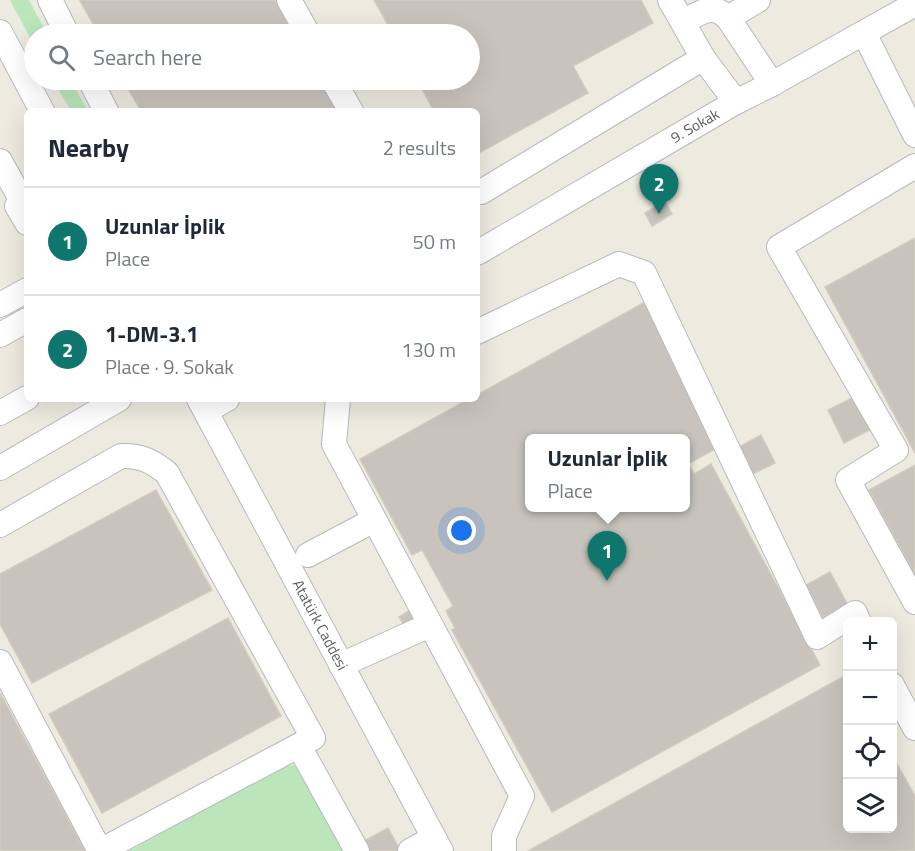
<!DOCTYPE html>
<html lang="en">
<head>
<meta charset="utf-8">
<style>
  body { margin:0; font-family:"Titillium Web",sans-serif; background:#f6f6f7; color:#1f2937 }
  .controls { position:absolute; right:18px; bottom:18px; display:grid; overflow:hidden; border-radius:9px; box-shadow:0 6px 24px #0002 }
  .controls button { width:54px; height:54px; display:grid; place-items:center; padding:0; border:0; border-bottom:2px solid #e0e1e3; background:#fff; color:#1f2937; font:30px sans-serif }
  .you { position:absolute; left:462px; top:531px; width:21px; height:21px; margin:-15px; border:4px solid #fff; border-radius:50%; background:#1a73e8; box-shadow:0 0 0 9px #1a73e833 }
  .badge { display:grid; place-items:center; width:39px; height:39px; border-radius:50%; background:#0f766e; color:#fff; font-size:20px; font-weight:700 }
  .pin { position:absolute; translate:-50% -50px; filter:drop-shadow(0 2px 3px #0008) }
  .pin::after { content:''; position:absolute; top:32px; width:21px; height:18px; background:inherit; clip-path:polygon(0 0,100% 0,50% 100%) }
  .popup { position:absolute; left:525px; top:434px; width:165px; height:78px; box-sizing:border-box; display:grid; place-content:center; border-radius:9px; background:#fff; filter:drop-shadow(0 2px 4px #0005); font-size:20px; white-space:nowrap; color:#747a83 }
  .popup b { font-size:22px; color:#1f2937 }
  .popup::after { content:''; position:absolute; left:50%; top:100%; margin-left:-12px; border:12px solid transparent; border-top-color:#fff }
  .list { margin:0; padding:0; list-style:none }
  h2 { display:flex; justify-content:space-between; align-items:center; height:78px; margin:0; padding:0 24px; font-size:26px }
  h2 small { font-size:20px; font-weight:400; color:#747a83 }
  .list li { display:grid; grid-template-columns:39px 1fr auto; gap:18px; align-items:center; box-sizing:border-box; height:108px; padding:0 24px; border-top:2px solid #e0e1e3 }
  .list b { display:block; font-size:22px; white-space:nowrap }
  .list p { margin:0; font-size:20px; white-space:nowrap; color:#747a83 }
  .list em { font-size:20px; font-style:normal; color:#747a83 }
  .icon { flex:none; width:33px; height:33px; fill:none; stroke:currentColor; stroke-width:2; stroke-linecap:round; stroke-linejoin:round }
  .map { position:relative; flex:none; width:915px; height:851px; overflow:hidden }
  .search { position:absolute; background:#fff; box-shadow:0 6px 24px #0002; left:24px; top:24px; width:456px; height:66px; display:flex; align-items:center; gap:15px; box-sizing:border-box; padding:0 21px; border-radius:33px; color:#747a83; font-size:22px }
  .panel { position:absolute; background:#fff; box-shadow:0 6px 24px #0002; left:24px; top:108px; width:456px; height:294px; border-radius:9px }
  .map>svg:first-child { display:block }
</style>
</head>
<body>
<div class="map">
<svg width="915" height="851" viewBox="0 0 915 851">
  <rect width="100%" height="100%" fill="#edeae0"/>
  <g fill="#bbe6bb">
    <polygon points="10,0 29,0 47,34 34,34 34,45"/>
    <polygon points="53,80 71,80 88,111 71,111"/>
    <polygon points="293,765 298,768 343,851 129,851 284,766"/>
  </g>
  <g fill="#c8c4bd" stroke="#d2ccbe" stroke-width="1.5" fill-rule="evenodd">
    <polygon points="83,0 276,0 295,34 99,34 80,1"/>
    <polygon points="374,0 641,0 653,23 573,66 588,93 477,154 477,111 434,111 417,80 470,80 470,34 393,34"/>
    <polygon points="123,80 320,80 337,111 141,111"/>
    <polygon points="665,201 672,214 652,226 645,213"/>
    <polygon points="915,238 915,453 825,287"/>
    <path d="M645 302 699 402 693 405 717 448 688 464 694 474 711 464 820 665 552 812 452 630 455 628 446 611 453 606 422 550 412 555 360 459 469 399H477V395ZM529 438H685V508H529Z"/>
    <polygon points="856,396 872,429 844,443 828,410"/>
    <polygon points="761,435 775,463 751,475 737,448"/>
    <polygon points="915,465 915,575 869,490"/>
    <polygon points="156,490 212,590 32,683 0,624 0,574"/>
    <polygon points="830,572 848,605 823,618 806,585"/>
    <polygon points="415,607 423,620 407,630 399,617"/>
    <polygon points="228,618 281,716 102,813 49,714"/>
    <polygon points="848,674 848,828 892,828 892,755 915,796 915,851 528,851"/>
    <polygon points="0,693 85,851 0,851"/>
    <polygon points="388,828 399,848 396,851 370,851 364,841"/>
  </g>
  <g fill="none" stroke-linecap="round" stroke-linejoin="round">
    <defs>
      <g id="minor">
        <polyline points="50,0 67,34"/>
        <polyline points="289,0 308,34"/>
        <polyline points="670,0 703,58 736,102"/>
        <polyline points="758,0 728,18 772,84"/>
        <path d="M683 22C700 13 712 2 728 18"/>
        <polyline points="0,32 42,111"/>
        <polyline points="864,33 915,135"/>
        <polyline points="90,80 106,111"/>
        <polyline points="333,80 351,111"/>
        <polyline points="0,161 23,203 17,206 27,223"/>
        <polyline points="915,166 779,247 896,450 848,480 915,602"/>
        <polyline points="481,192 703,58"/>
        <polyline points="477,253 736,102 772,84 915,4"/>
        <polyline points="0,305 27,290"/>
        <polyline points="477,332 619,264 644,273 817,637 855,613 859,622"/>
        <polyline points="0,335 27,320"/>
        <polyline points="199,399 441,851"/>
        <polyline points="338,399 334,444 522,796 504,836 504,851"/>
        <polyline points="206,411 227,399"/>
        <polyline points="0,413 27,398"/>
        <polyline points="0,468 119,399"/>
        <path d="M0 525 121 456C140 455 152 461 167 473L313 738 100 851 0 662"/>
        <polyline points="308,555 374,520"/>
        <polyline points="341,665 430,625"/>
        <polyline points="892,685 915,728"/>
        <polyline points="299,746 357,851"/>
        <polyline points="410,851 434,838"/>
      </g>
    </defs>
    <use href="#minor" stroke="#b6b9be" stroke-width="26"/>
    <use href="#minor" stroke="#fff" stroke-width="24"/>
  </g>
  <g text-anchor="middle" stroke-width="6" stroke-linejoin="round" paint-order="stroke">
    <g font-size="15" fill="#595d62" stroke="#fff">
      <text transform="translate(695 126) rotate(-30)" y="5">9. Sokak</text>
      <text transform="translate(320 625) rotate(62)" y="5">Atatürk Caddesi</text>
    </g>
  </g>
</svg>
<div class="controls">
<button>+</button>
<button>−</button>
<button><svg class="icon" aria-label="locate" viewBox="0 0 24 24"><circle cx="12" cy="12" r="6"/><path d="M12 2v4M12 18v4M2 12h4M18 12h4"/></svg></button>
<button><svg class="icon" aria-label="layers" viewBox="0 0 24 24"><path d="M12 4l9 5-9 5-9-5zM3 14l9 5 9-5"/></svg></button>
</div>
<div class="you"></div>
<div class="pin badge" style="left:607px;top:581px">1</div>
<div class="popup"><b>Uzunlar İplik</b>Place</div>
<div class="pin badge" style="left:659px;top:214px">2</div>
<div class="search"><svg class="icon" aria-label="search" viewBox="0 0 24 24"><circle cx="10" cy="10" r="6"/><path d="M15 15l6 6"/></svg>Search here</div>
<section class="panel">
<h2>Nearby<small>2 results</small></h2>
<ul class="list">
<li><span class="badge">1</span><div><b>Uzunlar İplik</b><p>Place</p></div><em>50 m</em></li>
<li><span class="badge">2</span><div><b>1-DM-3.1</b><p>Place · 9. Sokak</p></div><em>130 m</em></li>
</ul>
</section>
</div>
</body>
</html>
